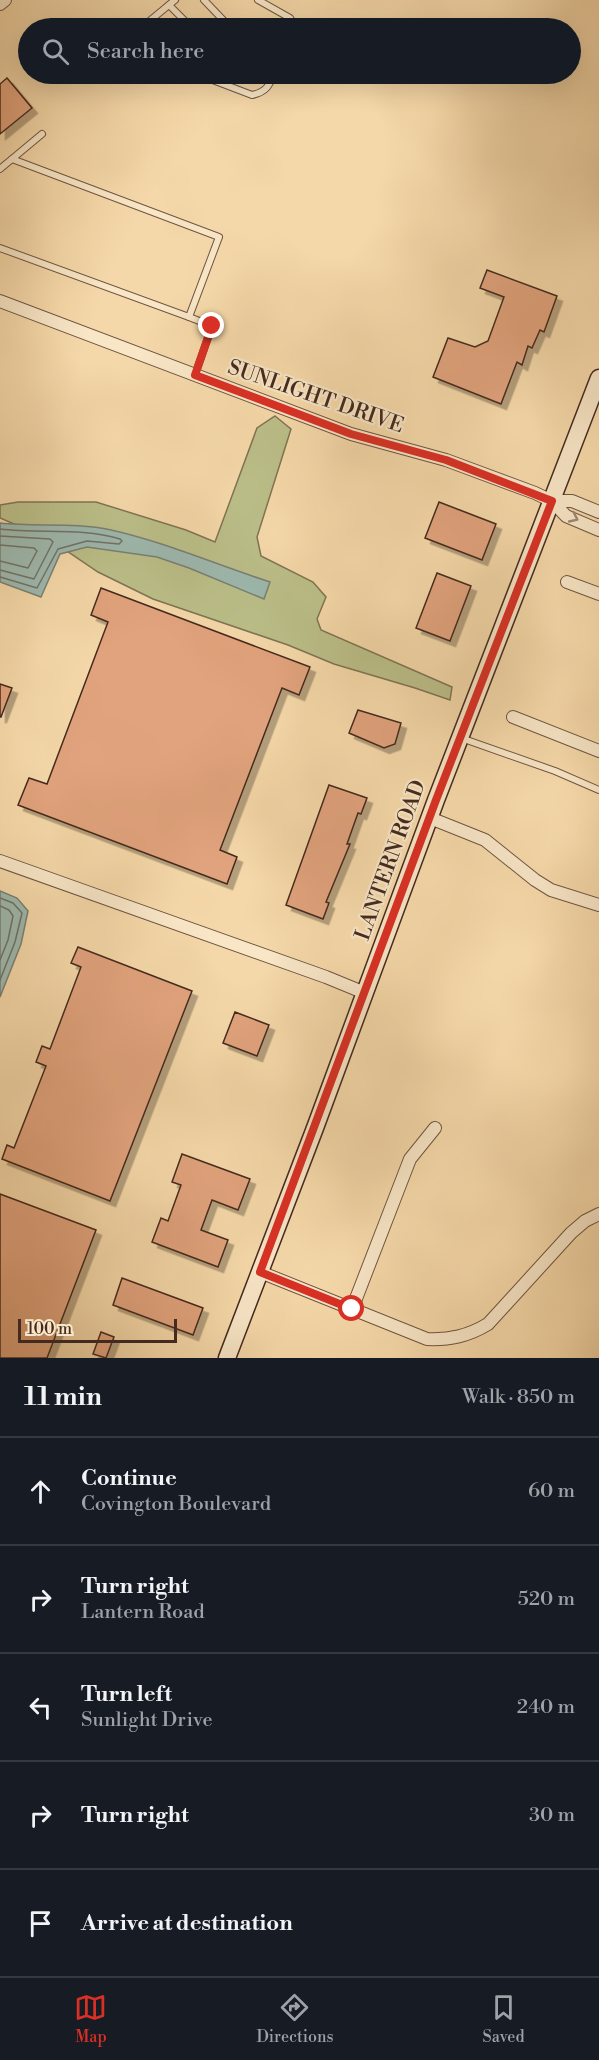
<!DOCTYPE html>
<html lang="en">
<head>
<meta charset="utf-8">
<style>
  body { margin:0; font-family:"Libre Bodoni",serif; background:#242831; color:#f1f3f6 }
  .scale { position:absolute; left:18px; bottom:15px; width:159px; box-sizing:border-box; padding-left:6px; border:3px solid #442a1f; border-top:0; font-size:16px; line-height:21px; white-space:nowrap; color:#442a1f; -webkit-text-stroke:4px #f8e6c7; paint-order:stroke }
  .stop { position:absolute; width:18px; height:18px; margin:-14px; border:4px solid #d93025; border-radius:50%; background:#fff }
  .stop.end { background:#d93025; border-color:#fff; box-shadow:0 2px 6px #0008 }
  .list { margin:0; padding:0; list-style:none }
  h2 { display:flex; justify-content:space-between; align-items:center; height:78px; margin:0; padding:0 24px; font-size:26px }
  h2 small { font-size:20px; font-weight:400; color:#9ea1a6 }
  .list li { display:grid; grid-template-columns:39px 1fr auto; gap:18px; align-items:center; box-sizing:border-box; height:108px; padding:0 24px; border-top:2px solid #363941 }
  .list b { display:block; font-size:22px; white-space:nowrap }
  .list p { margin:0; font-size:20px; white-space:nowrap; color:#9ea1a6 }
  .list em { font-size:20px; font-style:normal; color:#9ea1a6 }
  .icon { flex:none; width:33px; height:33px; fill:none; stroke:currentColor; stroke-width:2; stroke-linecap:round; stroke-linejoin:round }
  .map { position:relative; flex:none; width:599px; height:1358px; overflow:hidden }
  .search { position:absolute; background:#171b24; box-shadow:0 6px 24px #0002; left:18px; right:18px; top:18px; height:66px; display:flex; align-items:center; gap:15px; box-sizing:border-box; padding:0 21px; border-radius:33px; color:#9ea1a6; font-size:22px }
  .sheet { height:618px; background:#171b24 }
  nav { display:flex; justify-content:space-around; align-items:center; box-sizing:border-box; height:84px; border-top:2px solid #363941; background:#171b24; font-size:16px; color:#9ea1a6 }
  nav a { display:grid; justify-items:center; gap:3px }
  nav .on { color:#d93025 }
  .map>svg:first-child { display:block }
</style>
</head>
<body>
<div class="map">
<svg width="599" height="1358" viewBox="0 0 599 1358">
  <defs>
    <filter id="shadow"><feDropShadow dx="5.5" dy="5.5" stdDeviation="0" flood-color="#0004"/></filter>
  </defs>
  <rect width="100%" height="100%" fill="#f5d8a9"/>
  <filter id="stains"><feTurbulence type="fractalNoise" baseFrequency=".00333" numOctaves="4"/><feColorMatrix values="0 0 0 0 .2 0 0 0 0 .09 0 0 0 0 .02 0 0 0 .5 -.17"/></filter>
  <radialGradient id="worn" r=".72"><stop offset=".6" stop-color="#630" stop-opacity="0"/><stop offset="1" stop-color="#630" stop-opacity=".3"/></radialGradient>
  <polygon fill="#bbbf89" stroke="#807454" stroke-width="1.5" points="275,416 291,429 257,537 261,556 313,582 326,597 317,619 321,630 452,687 450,700 415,688 334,664 288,645 153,599 98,572 49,539 0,518 0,505 18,502 96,502 186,530 215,542 257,428"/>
  <g fill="#9db9af" stroke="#798075" stroke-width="1.5">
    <path d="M0 523C37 527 75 522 111 530 165 542 217 565 270 582L264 599 189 568 157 557 87 547 60 554 41 597 0 582Z"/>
    <polygon points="0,891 17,898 28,911 21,944 0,997"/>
  </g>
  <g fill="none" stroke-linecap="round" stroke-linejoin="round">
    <g stroke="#707267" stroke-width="1.5">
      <path d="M0 529C40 534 81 527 120 539L122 541 119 544 87 541 58 549 37 588 0 577"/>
      <polyline points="0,536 50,539 53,542 34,579 0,570"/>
      <polyline points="0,545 34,548 37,551 28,568 0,561"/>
      <polyline points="0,898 13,903 22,913 15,942 0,980"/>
      <polyline points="0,906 9,910 13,916 8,940 0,960"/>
    </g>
  </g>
  <g fill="#e1a37d" stroke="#442a1f" stroke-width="1.5" filter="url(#shadow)">
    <polygon points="7,78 32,108 0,134 0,84"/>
    <polygon points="487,270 557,296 544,332 540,330 532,348 528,346 522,365 517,362 501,404 433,377 448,338 475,347 488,341 504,297 480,288"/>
    <polygon points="439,502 496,524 482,560 425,538"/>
    <polygon points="437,573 471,586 450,641 416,628"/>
    <polygon points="101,588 310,667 299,695 282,688 220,850 237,857 227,884 18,805 29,778 47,784 108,622 91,615"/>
    <polygon points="0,684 12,688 1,717 0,717"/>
    <polygon points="358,710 401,723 395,744 384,748 349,733"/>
    <polygon points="329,785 367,798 361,814 358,813 347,844 350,844 326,902 329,903 323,919 286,905"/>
    <polygon points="78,947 192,991 110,1201 2,1159 7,1145 14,1148 46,1066 36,1062 42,1046 50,1049 81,967 71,963"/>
    <polygon points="235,1012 269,1025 257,1056 223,1043"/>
    <polygon points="182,1154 250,1179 238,1210 212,1200 201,1230 228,1240 218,1267 152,1242 161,1218 168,1221 181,1185 172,1182"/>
    <polygon points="0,1194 96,1230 47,1358 0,1358"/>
    <polygon points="122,1278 203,1308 193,1335 113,1305"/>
    <polygon points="101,1332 114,1337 106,1358 93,1354"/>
  </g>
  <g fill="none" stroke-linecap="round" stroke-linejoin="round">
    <defs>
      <g id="lane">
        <polyline points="204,0 226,23 234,28"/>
        <polyline points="258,0 290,18 294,25 292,28"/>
        <polyline points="169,5 192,28"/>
        <polyline points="145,28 147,23 175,0"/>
        <path d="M197 74 252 95C266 92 269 86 274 74"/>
        <polyline points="258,74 272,79"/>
        <polyline points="12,159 42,134"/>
        <polyline points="0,169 12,159 219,237 189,317 212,326 195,375"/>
        <polyline points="0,248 189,317"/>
        <polyline points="461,738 555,771 599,790"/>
      </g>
      <g id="street">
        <polyline points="0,4 5,0"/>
        <polyline points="0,301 351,434 446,460 535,493 552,501 566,516 599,530"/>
        <polyline points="552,501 572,501 599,512"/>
        <polyline points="567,582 599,594"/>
        <polyline points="513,717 599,751"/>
        <polyline points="430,818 485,840 535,880 551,890 599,905"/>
        <polyline points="0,861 326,977 365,993"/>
        <path d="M260 1272 427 1339C450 1340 468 1336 488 1324L571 1233 585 1221 599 1214"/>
        <polyline points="352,1309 410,1159 435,1128"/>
      </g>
      <polyline id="secondary" points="227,1358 315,1128 436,800 599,378"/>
    </defs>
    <use href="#lane" stroke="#705642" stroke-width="8"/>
    <use href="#street" stroke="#705642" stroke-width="14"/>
    <use href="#secondary" stroke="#442a1f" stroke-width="19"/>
    <use href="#lane" stroke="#f8e6c7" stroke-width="6"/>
    <use href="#street" stroke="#f8e6c7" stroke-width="12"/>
    <use href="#secondary" stroke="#f8e6c7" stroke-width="16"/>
  </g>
  <defs><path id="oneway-chevron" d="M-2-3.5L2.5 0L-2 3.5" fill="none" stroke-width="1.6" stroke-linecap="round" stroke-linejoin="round" transform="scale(1.5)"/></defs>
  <use stroke="#9e8873" href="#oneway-chevron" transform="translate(574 518) rotate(25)"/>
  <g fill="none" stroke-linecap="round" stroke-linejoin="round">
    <polyline stroke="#d93025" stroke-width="8" points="212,326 195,375 351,434 446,460 552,501 436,800 260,1272 352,1309"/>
  </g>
  <g text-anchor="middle" stroke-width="4.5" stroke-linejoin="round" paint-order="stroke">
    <g font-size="21" fill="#442a1f" stroke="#f8e6c7">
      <text transform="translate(316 396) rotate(19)" y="7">SUNLIGHT DRIVE</text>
      <text transform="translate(390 860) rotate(-70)" y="7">LANTERN ROAD</text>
    </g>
  </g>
  <rect width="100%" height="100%" filter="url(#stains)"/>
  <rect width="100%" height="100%" fill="url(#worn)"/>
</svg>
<div class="scale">100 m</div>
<div class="stop" style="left:352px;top:1309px"></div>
<div class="stop end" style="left:212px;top:326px"></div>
<div class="search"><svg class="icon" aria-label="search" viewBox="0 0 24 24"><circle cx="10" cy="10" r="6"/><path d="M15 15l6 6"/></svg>Search here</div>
</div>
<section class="sheet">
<h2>11 min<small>Walk · 850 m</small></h2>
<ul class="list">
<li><svg class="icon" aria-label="ahead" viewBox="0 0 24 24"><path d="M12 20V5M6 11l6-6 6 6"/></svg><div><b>Continue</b><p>Covington Boulevard</p></div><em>60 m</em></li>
<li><svg class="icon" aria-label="right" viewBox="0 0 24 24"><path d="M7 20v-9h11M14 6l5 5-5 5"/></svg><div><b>Turn right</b><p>Lantern Road</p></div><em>520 m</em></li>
<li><svg class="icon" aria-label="left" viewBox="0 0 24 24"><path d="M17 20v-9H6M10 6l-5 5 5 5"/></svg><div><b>Turn left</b><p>Sunlight Drive</p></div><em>240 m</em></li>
<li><svg class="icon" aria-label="right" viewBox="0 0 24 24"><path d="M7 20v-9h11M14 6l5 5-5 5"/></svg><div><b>Turn right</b></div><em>30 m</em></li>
<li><svg class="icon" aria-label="arrive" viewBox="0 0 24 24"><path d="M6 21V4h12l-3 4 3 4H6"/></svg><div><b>Arrive at destination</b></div></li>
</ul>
</section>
<nav>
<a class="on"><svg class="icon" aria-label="map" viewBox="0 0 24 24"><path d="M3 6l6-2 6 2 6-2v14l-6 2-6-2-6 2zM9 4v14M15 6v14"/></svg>Map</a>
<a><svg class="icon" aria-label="directions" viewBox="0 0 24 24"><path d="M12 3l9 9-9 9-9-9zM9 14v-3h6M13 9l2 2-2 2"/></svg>Directions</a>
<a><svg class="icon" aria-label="saved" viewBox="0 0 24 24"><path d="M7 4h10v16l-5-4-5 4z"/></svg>Saved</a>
</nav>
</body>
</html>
